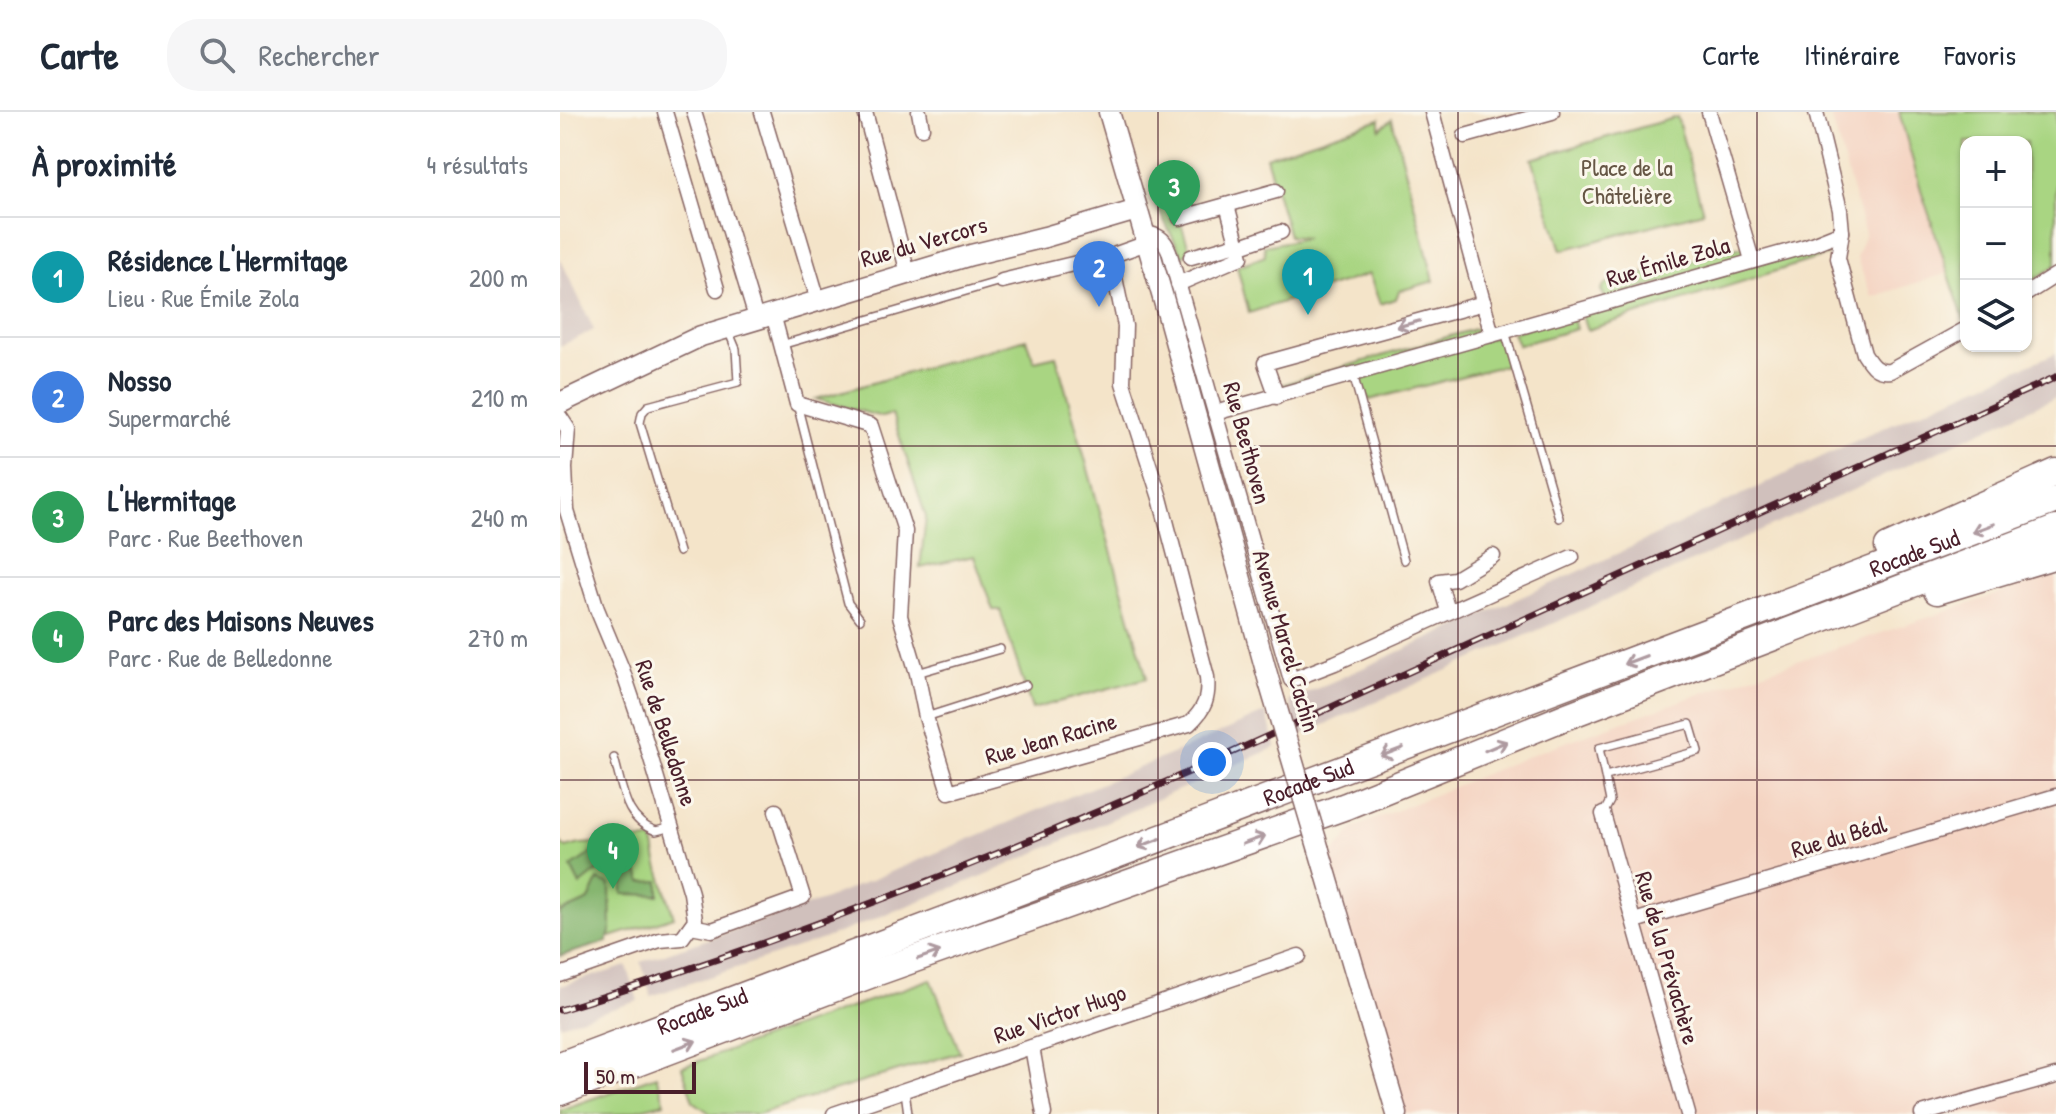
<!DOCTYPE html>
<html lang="fr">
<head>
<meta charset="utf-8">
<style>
  body { margin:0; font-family:"Patrick Hand",sans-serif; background:#f6f6f7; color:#1f2937 }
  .controls { position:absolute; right:24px; top:24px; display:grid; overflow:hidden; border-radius:16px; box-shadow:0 2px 6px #0004 }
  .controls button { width:72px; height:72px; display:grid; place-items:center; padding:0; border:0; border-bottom:2px solid #e0e1e3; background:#fff; color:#1f2937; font:40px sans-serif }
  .scale { position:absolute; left:24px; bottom:20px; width:112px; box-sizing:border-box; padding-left:8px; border:4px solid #4a1f2b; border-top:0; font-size:22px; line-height:28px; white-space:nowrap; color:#4a1f2b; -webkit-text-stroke:6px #fbf7ec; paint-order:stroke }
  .you { position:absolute; left:652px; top:650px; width:28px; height:28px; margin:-20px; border:6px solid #fff; border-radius:50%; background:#1a73e8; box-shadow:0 0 0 12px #1a73e833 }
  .badge { display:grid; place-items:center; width:52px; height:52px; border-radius:50%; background:#d1495b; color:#fff; font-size:26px; font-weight:700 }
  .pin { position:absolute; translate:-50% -66px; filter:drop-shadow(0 2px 4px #0008) }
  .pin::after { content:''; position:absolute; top:42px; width:28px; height:24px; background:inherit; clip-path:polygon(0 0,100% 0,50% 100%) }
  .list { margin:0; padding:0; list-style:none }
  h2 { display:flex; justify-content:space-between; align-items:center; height:104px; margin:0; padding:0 32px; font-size:34px }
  h2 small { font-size:26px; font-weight:400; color:#747a83 }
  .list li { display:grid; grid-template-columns:52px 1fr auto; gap:24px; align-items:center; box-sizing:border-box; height:120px; padding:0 32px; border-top:2px solid #e0e1e3 }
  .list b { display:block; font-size:30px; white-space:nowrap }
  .list p { margin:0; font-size:26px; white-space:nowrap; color:#747a83 }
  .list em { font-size:26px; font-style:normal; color:#747a83 }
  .icon { flex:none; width:44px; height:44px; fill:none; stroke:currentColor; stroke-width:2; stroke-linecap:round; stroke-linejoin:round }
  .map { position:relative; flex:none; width:1496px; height:1002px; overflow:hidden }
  header { display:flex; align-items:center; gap:48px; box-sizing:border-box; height:112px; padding:0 40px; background:#fff; border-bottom:2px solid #e0e1e3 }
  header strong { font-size:38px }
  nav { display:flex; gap:44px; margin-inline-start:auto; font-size:28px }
  .search { width:560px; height:72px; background:#f6f6f7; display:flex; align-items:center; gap:20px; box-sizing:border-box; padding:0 28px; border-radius:32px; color:#747a83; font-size:30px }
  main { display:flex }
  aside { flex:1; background:#fff }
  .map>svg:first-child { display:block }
</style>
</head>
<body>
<header>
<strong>Carte</strong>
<div class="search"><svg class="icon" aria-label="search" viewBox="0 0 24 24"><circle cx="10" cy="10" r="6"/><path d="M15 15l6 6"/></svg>Rechercher</div>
<nav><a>Carte</a><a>Itinéraire</a><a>Favoris</a></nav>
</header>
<main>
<aside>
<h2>À proximité<small>4 résultats</small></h2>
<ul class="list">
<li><span class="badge" style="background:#0f9aa8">1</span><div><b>Résidence L'Hermitage</b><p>Lieu · Rue Émile Zola</p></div><em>200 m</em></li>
<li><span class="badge" style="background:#3f7fe0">2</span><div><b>Nosso</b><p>Supermarché</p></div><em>210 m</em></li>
<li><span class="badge" style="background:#2e9e5b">3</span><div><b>L'Hermitage</b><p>Parc · Rue Beethoven</p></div><em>240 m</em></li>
<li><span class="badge" style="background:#2e9e5b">4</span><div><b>Parc des Maisons Neuves</b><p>Parc · Rue de Belledonne</p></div><em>270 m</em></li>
</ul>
</aside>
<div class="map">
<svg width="1496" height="1002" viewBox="0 0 1496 1002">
  <rect width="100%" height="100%" fill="#fbf7ec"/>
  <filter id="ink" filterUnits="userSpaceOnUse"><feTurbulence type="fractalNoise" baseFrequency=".0125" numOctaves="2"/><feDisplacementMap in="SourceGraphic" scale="16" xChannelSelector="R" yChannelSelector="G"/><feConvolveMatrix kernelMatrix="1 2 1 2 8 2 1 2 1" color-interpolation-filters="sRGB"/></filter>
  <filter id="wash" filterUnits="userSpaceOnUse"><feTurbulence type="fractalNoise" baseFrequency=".006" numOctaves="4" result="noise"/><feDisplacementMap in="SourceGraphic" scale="32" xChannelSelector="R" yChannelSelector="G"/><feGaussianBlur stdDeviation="1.8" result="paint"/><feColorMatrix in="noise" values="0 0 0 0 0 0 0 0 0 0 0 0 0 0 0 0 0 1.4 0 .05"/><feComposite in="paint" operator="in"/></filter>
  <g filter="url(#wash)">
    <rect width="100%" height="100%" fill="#f4e4c9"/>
    <g fill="#f4d3c1">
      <polygon points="1270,0 1339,0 1361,78 1388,161 1312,185 1296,145 1305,122"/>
      <polygon points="1496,463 1496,1002 837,1002 764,753 794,716 978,640 1165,573"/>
    </g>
    <g fill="#d0c0bc">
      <polygon points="0,146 34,218 0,234"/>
      <polygon points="1496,241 1496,285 1273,387 739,624 729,589 1029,455 1327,314"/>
      <polygon points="706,600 716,635 425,763 261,828 91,884 81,850 266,787 626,636"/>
      <polygon points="67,854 78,889 0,913 0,874"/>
    </g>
    <g fill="#a9d582" stroke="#7a7a56" stroke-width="2">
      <polygon points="1339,0 1496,0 1496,153 1474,168 1466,161 1466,30 1406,30 1406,207 1404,208 1361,78"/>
      <polygon points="1117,5 1143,100 1002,138 972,47"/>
      <polygon points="820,7 820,17 832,7 874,169 839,179 836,187 820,192 809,162 689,201 677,154 705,144 704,134 746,126 729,124 706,45"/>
      <polygon points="613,87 630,139 622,144 596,92"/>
      <polygon points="1274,128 1271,142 1027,218 1021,200"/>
      <polygon points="1189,133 1196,143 1046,187 1041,178 1045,172"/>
      <polygon points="1012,203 1016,217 958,233 952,220"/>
      <polygon points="925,214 928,221 721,281 718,274"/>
      <polygon points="941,223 950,252 809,288 801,270 802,262"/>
      <polygon points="466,227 474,249 496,244 587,566 472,597 440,498 433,498 414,444 360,456 366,405 332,302 322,305 256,287"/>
      <polygon points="93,728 97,750 114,805 0,841 0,730 6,736 20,732"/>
      <polygon points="371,867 400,940 198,1002 151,1002 133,989 122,955"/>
      <polygon points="96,964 105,991 60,1002 0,1002 0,998"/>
    </g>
    <g fill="#86b670" stroke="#686a4e" stroke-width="2">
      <polygon points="60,737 75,752 82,770 99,769 99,783 63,782 63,766 56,755 45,753 20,773 11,755 36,738"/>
      <polygon points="38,768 50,773 51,816 47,830 0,844 0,801 29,788"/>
    </g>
  </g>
  <g filter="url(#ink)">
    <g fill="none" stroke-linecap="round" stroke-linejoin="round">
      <defs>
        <g id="lane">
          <polyline points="945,219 999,406"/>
          <polyline points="221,233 437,170"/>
          <polyline points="793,262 844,448"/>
          <polyline points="237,292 288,491 300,507"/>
          <polyline points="119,440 80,311 82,301 88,294 178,270 176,237 168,218"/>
          <polyline points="357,561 440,537"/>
          <polyline points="366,605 466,573"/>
          <path d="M54 646C63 676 64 708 96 719L112 715"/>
          <polyline points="1043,702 1050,689 1039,636 1130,612 1138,639 1046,664"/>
          <polyline points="345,979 348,1002"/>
        </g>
        <g id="street">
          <polyline points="105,0 157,177"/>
          <polyline points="134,0 196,206"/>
          <polyline points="202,0 258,188"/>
          <polyline points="305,0 348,161"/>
          <polyline points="359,0 362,16"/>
          <polyline points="872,0 932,223"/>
          <polyline points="1149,0 1192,148"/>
          <path d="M1256 0 1280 98 1282 120 1278 146 1304 242C1311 253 1316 261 1330 259L1406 217"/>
          <polyline points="905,24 992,0"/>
          <polyline points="620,106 716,79"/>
          <path d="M584 121C598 123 604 126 609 139L731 568 775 551 1012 445"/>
          <polyline points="678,135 721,120"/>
          <polyline points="631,145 677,132"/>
          <polyline points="442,169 542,145 552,151"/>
          <polyline points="618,172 681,145 667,93"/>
          <polyline points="1466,182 1496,163"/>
          <path d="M213 202 237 292 311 314 345 419 340 504 357 561 366 605 389 680 629 612C645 597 649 586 647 565L600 386 563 271 565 214 552 151 556 142 587 131"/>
          <polyline points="717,285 705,251 924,191"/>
          <polyline points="655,301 1247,134 1282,120"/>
          <polyline points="0,305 8,317 5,356 7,399 37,497 62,557 81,613 131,781 135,808 122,826 100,828 0,863"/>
          <polyline points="888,499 879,469 895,467 933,444"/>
          <polyline points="1043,702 1128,1002"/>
          <polyline points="1074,809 1496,684"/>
          <polyline points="131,814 152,818 243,785 216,699"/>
          <polyline points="472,935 484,1002"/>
          <polyline points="274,1002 739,844"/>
          <polyline points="1362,1002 1496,964"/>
        </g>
        <g id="secondary">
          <polyline points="549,0 608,203 710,573"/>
          <polyline points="0,291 141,224 411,143 485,125 577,98"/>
          <polyline points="759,738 837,1002"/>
        </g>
        <g id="highway">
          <polyline points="1328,435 1496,360"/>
          <polyline points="1377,479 1496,443"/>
          <path id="s1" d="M0 953 1496 388"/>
          <polyline points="0,980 315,861 786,694 1007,604 1496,417"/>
        </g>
      </defs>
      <use href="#lane" stroke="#866462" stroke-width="10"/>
      <use href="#street" stroke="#866462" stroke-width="17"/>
      <use href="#secondary" stroke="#866462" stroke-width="23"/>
      <use href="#highway" stroke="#866462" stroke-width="29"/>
      <use href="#lane" stroke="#fff" stroke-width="7"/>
      <use href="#street" stroke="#fff" stroke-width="14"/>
      <use href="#secondary" stroke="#fff" stroke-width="20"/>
      <use href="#highway" stroke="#fff" stroke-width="26"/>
      <defs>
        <path id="rail" d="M0 898C219 832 431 748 640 655L1496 265"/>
      </defs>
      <use href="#rail" stroke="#4a1f2b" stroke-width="7"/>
      <use href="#rail" stroke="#fbf7ec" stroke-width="4" stroke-dasharray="12" stroke-linecap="butt"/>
      <defs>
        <polyline id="secondary-bridge" points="710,573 759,738"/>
      </defs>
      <use href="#secondary-bridge" stroke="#866462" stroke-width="23" stroke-linecap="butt"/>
      <use href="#secondary-bridge" stroke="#fff" stroke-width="20"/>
    </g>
    <defs><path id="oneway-shaft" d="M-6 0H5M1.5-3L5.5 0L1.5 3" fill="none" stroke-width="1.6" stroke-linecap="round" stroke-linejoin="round" transform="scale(2)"/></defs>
    <g stroke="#ae9aa0">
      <use href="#oneway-shaft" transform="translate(848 212) rotate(165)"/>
      <use href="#oneway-shaft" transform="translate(1423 416) rotate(159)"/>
      <use href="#oneway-shaft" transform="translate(1075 548) rotate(159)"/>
      <use href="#oneway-shaft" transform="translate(936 634) rotate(-23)"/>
      <use href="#oneway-shaft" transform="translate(832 640) rotate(159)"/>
      <use href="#oneway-shaft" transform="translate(694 728) rotate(-20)"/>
      <use href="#oneway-shaft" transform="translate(589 731) rotate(159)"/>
      <use href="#oneway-shaft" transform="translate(369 843) rotate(-19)"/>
      <use href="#oneway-shaft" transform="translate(125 933) rotate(-21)"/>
    </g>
  </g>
  <path fill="none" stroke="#4a1f2b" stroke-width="2" stroke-opacity="0.55" d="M299 0V1002M598 0V1002M898 0V1002M1197 0V1002M0 334H1496M0 668H1496"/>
  <g text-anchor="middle" stroke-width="6" stroke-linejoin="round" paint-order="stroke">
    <g font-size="24" fill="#665645" stroke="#fbf7ec">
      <text x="1067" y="64">Place de la<tspan x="1067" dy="28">Châtelière</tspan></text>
    </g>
    <g font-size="24" fill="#4a1f2b" stroke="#fbf7ec">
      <text transform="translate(364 130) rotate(-16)" y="8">Rue du Vercors</text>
      <text transform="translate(1108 150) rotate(-16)" y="8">Rue Émile Zola</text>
      <text transform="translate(687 331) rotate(75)" y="8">Rue Beethoven</text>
      <text dy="8" stroke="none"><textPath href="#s1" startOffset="1448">Rocade Sud</textPath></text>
      <text transform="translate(726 529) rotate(74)" y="8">Avenue Marcel Cachin</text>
      <text transform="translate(106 621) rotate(72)" y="8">Rue de Belledonne</text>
      <text transform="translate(491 627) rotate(-16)" y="8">Rue Jean Racine</text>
      <text dy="8" stroke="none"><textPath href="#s1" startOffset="800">Rocade Sud</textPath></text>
      <text transform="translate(1279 725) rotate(-16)" y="8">Rue du Béal</text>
      <text transform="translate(1107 846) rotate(74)" y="8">Rue de la Prévachère</text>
      <text dy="8" stroke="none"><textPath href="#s1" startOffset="152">Rocade Sud</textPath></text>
      <text transform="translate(500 902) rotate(-19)" y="8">Rue Victor Hugo</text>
    </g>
  </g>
</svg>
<div class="controls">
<button>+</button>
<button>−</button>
<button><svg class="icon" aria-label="layers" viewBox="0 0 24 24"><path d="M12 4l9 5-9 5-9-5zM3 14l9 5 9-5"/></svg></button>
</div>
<div class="scale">50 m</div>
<div class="you"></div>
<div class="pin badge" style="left:748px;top:203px;background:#0f9aa8">1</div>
<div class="pin badge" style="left:539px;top:195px;background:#3f7fe0">2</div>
<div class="pin badge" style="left:614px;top:114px;background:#2e9e5b">3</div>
<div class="pin badge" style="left:53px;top:777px;background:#2e9e5b">4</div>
</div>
</main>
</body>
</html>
